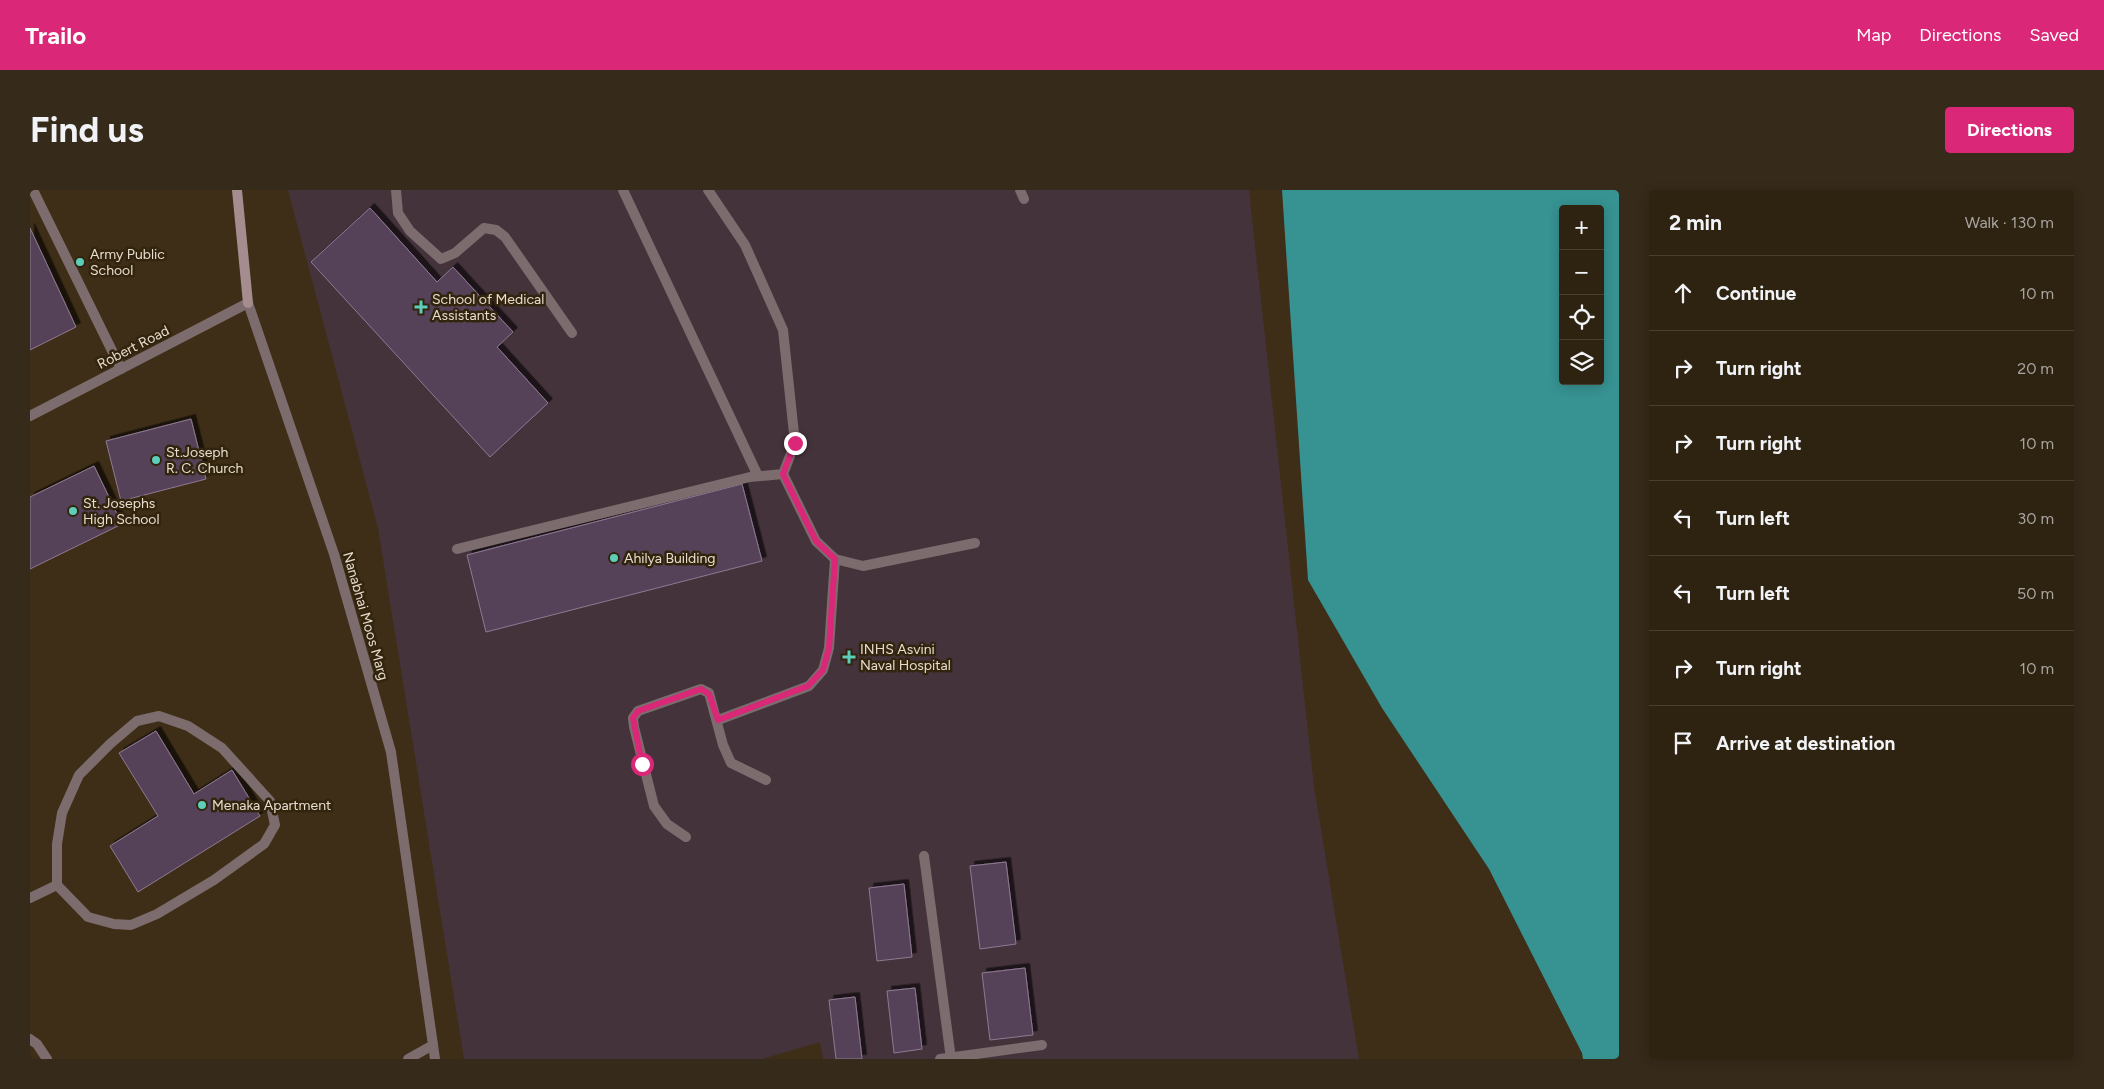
<!DOCTYPE html>
<html lang="en">
<head>
<meta charset="utf-8">
<style>
  body { margin:0; font-family:Figtree,sans-serif; background:#362a1a; color:#f1f3f6 }
  .controls { position:absolute; right:15px; top:15px; display:grid; overflow:hidden; border-radius:5px; box-shadow:0 2px 12px #0003 }
  .controls button { width:45px; height:45px; display:grid; place-items:center; padding:0; border:0; border-bottom:1px solid #493f31; background:#2e2211; color:#f1f3f6; font:25px sans-serif }
  .stop { position:absolute; width:15px; height:15px; margin:-11px; border:4px solid #db2777; border-radius:50%; background:#fff }
  .stop.end { background:#db2777; border-color:#fff; box-shadow:0 1px 5px #0008 }
  .list { margin:0; padding:0; list-style:none }
  h2 { display:flex; justify-content:space-between; align-items:center; height:65px; margin:0; padding:0 20px; font-size:21px }
  h2 small { font-size:16px; font-weight:400; color:#a7a49f }
  .list li { display:grid; grid-template-columns:32px 1fr auto; gap:15px; align-items:center; box-sizing:border-box; height:75px; padding:0 20px; border-top:1px solid #493f31 }
  .list b { display:block; font-size:19px; white-space:nowrap }
  .list em { font-size:16px; font-style:normal; color:#a7a49f }
  .icon { flex:none; width:28px; height:28px; fill:none; stroke:currentColor; stroke-width:2; stroke-linecap:round; stroke-linejoin:round }
  .map { position:relative; flex:none; width:1589px; height:869px; overflow:hidden; border-radius:5px }
  header { display:flex; align-items:center; gap:30px; box-sizing:border-box; height:70px; padding:0 25px; background:#db2777; color:#fff }
  header strong { font-size:24px }
  nav { display:flex; gap:28px; margin-inline-start:auto; font-size:18px }
  .intro { display:flex; align-items:center; justify-content:space-between; box-sizing:border-box; height:120px; padding:0 30px }
  h1 { margin:0; font-size:35px }
  .button { padding:12px 22px; border-radius:5px; background:#db2777; color:#fff; font-size:18px; font-weight:700 }
  main { display:flex; gap:30px; padding:0 30px }
  aside { flex:1; background:#2e2211; border-radius:5px; box-shadow:0 2px 12px #0003 }
  .map>svg:first-child { display:block }
</style>
</head>
<body>
<header>
<strong>Trailo</strong>
<nav><a>Map</a><a>Directions</a><a>Saved</a></nav>
</header>
<div class="intro"><h1>Find us</h1><a class="button">Directions</a></div>
<main>
<div class="map">
<svg width="1589" height="869" viewBox="0 0 1589 869">
  <defs>
    <filter id="shadow"><feDropShadow dx="4.5" dy="-4.5" stdDeviation="0" flood-color="#0009"/></filter>
  </defs>
  <rect width="100%" height="100%" fill="#3e2e17"/>
  <polygon fill="#45333c" points="258,0 1219,0 1284,597 1329,869 793,869 790,852 732,869 434,869 348,338"/>
  <path fill="#379292" fill-rule="evenodd" d="M1252 0H1589V869H1553L1552 863 1459 679 1352 518 1278 390ZM1533 19H1570V191H1533Z"/>
  <g fill="#544259" stroke="#8e7a93" filter="url(#shadow)">
    <polygon points="340,18 407,92 423,77 483,142 467,157 518,213 460,267 281,72"/>
    <polygon points="0,38 46,137 0,160"/>
    <polygon points="161,229 176,289 91,311 76,251"/>
    <polygon points="64,276 92,334 0,379 0,307"/>
    <polygon points="712,294 732,371 456,442 437,365"/>
    <polygon points="126,541 164,604 202,580 230,626 108,702 80,656 128,626 89,563"/>
    <polygon points="976,672 986,754 950,759 940,676"/>
    <polygon points="874,694 882,767 847,771 839,698"/>
    <polygon points="995,778 1003,845 960,850 952,783"/>
    <polygon points="885,798 892,859 864,863 857,801"/>
    <polygon points="825,807 832,869 806,869 799,810"/>
  </g>
  <g fill="none" stroke-linecap="round" stroke-linejoin="round">
    <g stroke="#7c6c6d" stroke-width="10">
      <polyline points="3,0 91,179"/>
      <polyline points="366,0 368,23 380,41 411,69 425,63 454,38 466,40 475,47 542,143"/>
      <polyline points="593,0 728,286"/>
      <polyline points="753,284 786,351 805,369 833,376 945,353"/>
      <polyline points="427,359 720,287 753,284 765,253 753,140 715,55 678,0"/>
      <polyline points="688,530 779,496 793,480 799,458 805,369"/>
      <polyline points="656,647 637,634 624,616 604,537 603,528 608,521 671,499 679,503 693,555 701,573 736,590"/>
    </g>
    <g stroke="#7c6c6d" stroke-width="10">
      <polyline points="990,0 994,9"/>
      <polyline points="0,226 218,113 304,364 361,562 405,869"/>
      <polygon points="129,526 158,536 192,558 240,611 245,635 234,654 184,690 127,724 101,735 84,734 58,727 27,695 27,654 32,623 49,585 80,554 107,531"/>
      <polyline points="894,666 921,869"/>
      <polyline points="0,708 27,695"/>
      <polyline points="0,849 7,854 17,869"/>
      <polyline points="378,869 403,855"/>
      <polyline points="910,869 1012,855"/>
    </g>
    <polyline stroke="#a58d8f" stroke-width="10" points="207,0 218,113"/>
  </g>
  <g fill="none" stroke-linecap="round" stroke-linejoin="round">
    <polyline stroke="#db2777" stroke-width="6" points="612,574 603,528 608,521 671,499 679,504 688,530 778,496 793,480 799,458 805,369 786,351 753,284 765,253"/>
  </g>
  <g fill="#5dceb9" stroke="#33240d" stroke-width="2">
    <circle cx="50" cy="72" r="5"/>
    <path d="M388.5 109.5h5v5h5v5h-5v5h-5v-5h-5v-5h5z"/>
    <circle cx="126" cy="270" r="5"/>
    <circle cx="43" cy="321" r="5"/>
    <circle cx="584" cy="368" r="5"/>
    <path d="M816.5 459.5h5v5h5v5h-5v5h-5v-5h-5v-5h5z"/>
    <circle cx="172" cy="615" r="5"/>
  </g>
  <g text-anchor="middle" stroke-width="5" stroke-linejoin="round" paint-order="stroke">
    <g font-size="14" fill="#e7ddcf" stroke="#33240d" text-anchor="start">
      <text x="60" y="69">Army Public<tspan x="60" dy="16">School</tspan></text>
      <text x="402" y="114">School of Medical<tspan x="402" dy="16">Assistants</tspan></text>
      <text x="136" y="267">St.Joseph<tspan x="136" dy="16">R. C. Church</tspan></text>
      <text x="53" y="318">St. Josephs<tspan x="53" dy="16">High School</tspan></text>
      <text x="594" y="373">Ahilya Building</text>
      <text x="830" y="464">INHS Asvini<tspan x="830" dy="16">Naval Hospital</tspan></text>
      <text x="182" y="620">Menaka Apartment</text>
    </g>
    <g font-size="14" fill="#e7ddcf" stroke="#33240d">
      <text transform="translate(103 157) rotate(-27)" y="5">Robert Road</text>
      <text transform="translate(336 426) rotate(74)" y="5">Nanabhai Moos Marg</text>
    </g>
  </g>
</svg>
<div class="controls">
<button>+</button>
<button>−</button>
<button><svg class="icon" aria-label="locate" viewBox="0 0 24 24"><circle cx="12" cy="12" r="6"/><path d="M12 2v4M12 18v4M2 12h4M18 12h4"/></svg></button>
<button><svg class="icon" aria-label="layers" viewBox="0 0 24 24"><path d="M12 4l9 5-9 5-9-5zM3 14l9 5 9-5"/></svg></button>
</div>
<div class="stop" style="left:612px;top:574px"></div>
<div class="stop end" style="left:765px;top:253px"></div>
</div>
<aside>
<h2>2 min<small>Walk · 130 m</small></h2>
<ul class="list">
<li><svg class="icon" aria-label="ahead" viewBox="0 0 24 24"><path d="M12 20V5M6 11l6-6 6 6"/></svg><div><b>Continue</b></div><em>10 m</em></li>
<li><svg class="icon" aria-label="right" viewBox="0 0 24 24"><path d="M7 20v-9h11M14 6l5 5-5 5"/></svg><div><b>Turn right</b></div><em>20 m</em></li>
<li><svg class="icon" aria-label="right" viewBox="0 0 24 24"><path d="M7 20v-9h11M14 6l5 5-5 5"/></svg><div><b>Turn right</b></div><em>10 m</em></li>
<li><svg class="icon" aria-label="left" viewBox="0 0 24 24"><path d="M17 20v-9H6M10 6l-5 5 5 5"/></svg><div><b>Turn left</b></div><em>30 m</em></li>
<li><svg class="icon" aria-label="left" viewBox="0 0 24 24"><path d="M17 20v-9H6M10 6l-5 5 5 5"/></svg><div><b>Turn left</b></div><em>50 m</em></li>
<li><svg class="icon" aria-label="right" viewBox="0 0 24 24"><path d="M7 20v-9h11M14 6l5 5-5 5"/></svg><div><b>Turn right</b></div><em>10 m</em></li>
<li><svg class="icon" aria-label="arrive" viewBox="0 0 24 24"><path d="M6 21V4h12l-3 4 3 4H6"/></svg><div><b>Arrive at destination</b></div></li>
</ul>
</aside>
</main>
</body>
</html>
